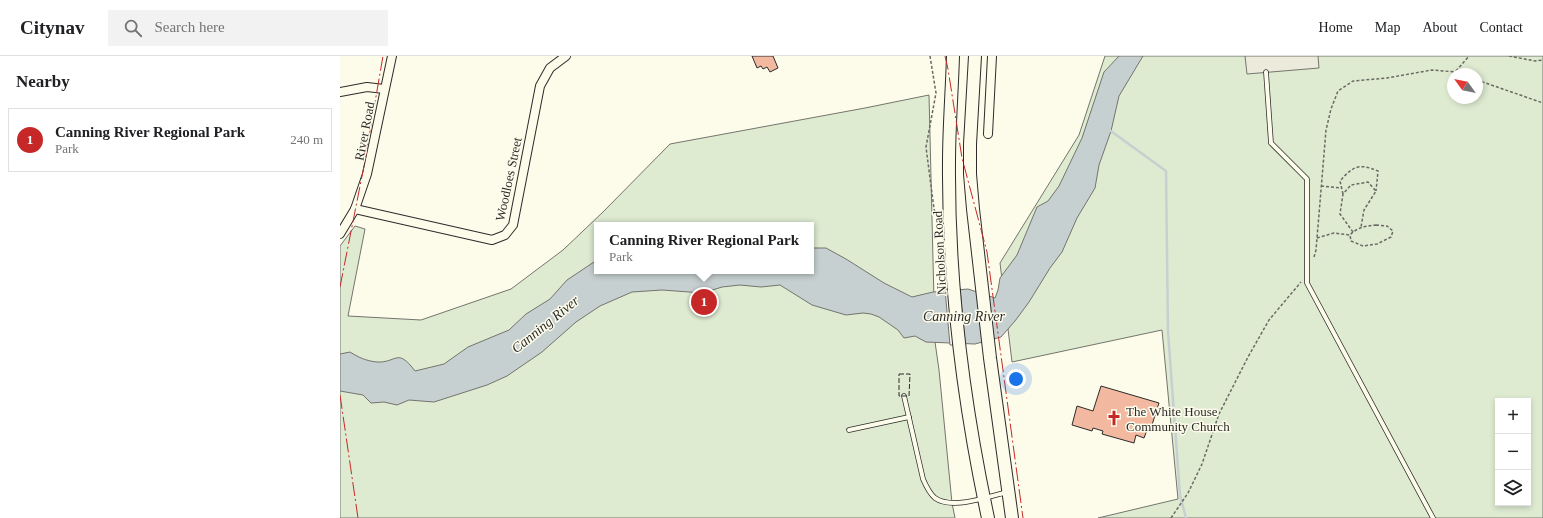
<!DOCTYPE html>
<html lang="en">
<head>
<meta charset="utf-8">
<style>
  body { margin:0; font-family:Georgia,serif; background:#f2f2f2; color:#202124 }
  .controls { position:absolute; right:12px; bottom:12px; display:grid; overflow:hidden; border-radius:0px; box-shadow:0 2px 6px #0003 }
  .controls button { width:36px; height:36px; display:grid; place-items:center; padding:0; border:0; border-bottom:1px solid #e0e0e0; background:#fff; color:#202124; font:20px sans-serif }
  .compass { position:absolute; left:1107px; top:12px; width:36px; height:36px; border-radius:50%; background:#fff; box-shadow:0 2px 6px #0003; rotate:303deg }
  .you { position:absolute; left:676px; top:323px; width:14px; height:14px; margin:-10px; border:3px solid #fff; border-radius:50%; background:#1a73e8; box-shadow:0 0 0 6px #1a73e833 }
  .badge { display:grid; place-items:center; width:26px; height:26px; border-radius:50%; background:#c62828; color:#fff; font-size:13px; font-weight:700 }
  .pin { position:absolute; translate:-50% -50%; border:2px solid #fff; box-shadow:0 1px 4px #0006 }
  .popup { position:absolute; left:254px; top:166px; width:220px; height:52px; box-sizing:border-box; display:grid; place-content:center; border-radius:0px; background:#fff; filter:drop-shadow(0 1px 3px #0005); font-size:13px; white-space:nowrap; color:#757577 }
  .popup b { font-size:15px; color:#202124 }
  .popup::after { content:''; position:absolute; left:50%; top:100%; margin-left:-8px; border:8px solid transparent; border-top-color:#fff }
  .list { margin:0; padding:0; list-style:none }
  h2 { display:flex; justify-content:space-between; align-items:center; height:52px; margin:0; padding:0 16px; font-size:17px }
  h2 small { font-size:13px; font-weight:400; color:#757577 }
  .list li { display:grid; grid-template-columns:26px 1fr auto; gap:12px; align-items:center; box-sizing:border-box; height:64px; margin:0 8px 8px; padding:0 8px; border:1px solid #e0e0e0; border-radius:0px }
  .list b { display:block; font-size:15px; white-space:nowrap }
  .list p { margin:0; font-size:13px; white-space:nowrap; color:#757577 }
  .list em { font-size:13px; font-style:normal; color:#757577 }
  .icon { flex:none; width:22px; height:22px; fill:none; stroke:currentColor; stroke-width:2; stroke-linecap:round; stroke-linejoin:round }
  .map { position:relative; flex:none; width:1203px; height:462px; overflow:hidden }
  header { display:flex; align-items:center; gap:24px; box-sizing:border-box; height:56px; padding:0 20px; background:#fff; border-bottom:1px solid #e0e0e0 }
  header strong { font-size:19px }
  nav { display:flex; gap:22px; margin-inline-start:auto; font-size:14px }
  .search { width:280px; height:36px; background:#f2f2f2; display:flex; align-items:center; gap:10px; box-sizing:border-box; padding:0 14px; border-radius:0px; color:#757577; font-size:15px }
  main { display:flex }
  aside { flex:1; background:#fff }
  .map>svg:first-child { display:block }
</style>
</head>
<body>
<header>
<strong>Citynav</strong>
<div class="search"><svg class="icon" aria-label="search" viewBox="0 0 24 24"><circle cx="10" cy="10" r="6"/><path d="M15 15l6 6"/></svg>Search here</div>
<nav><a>Home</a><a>Map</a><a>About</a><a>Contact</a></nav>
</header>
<main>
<aside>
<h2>Nearby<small></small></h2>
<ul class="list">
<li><span class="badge">1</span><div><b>Canning River Regional Park</b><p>Park</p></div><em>240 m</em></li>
</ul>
</aside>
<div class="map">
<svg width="1203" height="462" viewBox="0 0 1203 462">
  <rect width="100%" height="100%" fill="#fdfbea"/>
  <g fill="#deebd1" stroke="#74746e" fill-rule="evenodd">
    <path d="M765 0H1203V462H758L838 443 822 274 672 306 660 207 739 79ZM1113 18H1137V42H1113ZM1158 345H1188V447H1158Z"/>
    <path d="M589 39 595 286 599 314 612 447 615 462H0V190L15 170 25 173 8 260 81 264 171 233 223 194 263 156 330 88 525 52ZM257 169H471V215H257Z"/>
  </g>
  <polygon fill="#eceadb" stroke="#74746e" points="905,0 978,0 979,12 907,18"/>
  <path fill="#c7d0d0" stroke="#74746e" d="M779 0H803L779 40 771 75 759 109 755 132 737 162 722 196 710 212 689 246 675 265 661 281 635 288 586 286 575 280 564 282 558 274 539 261 531 258 523 257 506 259 472 249 440 229 421 231 400 229 382 231 363 237 322 234 292 236 260 250 236 266 202 296 167 320 147 329 94 346 69 344 57 349 44 346 31 347 23 339 0 335V298L10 296C18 301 26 305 37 306 57 307 57 291 75 315L104 308 128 291 169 274 186 258 210 243 227 224 257 204V215H471V192H486L506 203 544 227 572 241 593 236 628 233 655 242 658 234 660 222 677 199 697 151 708 145 719 130 742 82 764 16Z"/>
  <polygon fill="#fdfbea" stroke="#74746e" points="620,232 625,289 610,289 605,233"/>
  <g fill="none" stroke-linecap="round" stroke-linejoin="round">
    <polyline stroke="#c7d0d0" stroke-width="2.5" points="768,73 826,115 828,276 840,439 846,462"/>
  </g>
  <g fill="#f2b8a0" stroke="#2b2b2b">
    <polygon points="412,0 433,0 438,12 430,16 427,11 423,13 421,10 417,12"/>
    <polygon points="761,330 819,347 810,375 807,374 804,382 796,379 794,387 762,378 763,375 753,372 752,375 732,369 737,350 753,355"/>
  </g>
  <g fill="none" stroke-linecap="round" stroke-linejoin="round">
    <defs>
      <g id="lane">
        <polyline points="926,16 931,87 967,123 967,227 1093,462"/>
        <path d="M564 340 583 423C586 430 589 437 595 442 612 454 648 441 667 436"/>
        <polyline points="509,374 569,361"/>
      </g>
      <g id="street">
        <polyline points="0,36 27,31 44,33"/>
        <polyline points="648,78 652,0"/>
        <polyline points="15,153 152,184 165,179 173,169 200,30 210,12 226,0"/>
        <polyline points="0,178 15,153 27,118 52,0"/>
      </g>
      <g id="primary">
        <path d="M613 0C612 35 609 71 609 106 608 226 623 345 648 462"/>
        <polyline points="635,0 630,88 630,118 633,153 650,302 672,462"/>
      </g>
    </defs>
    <use href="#lane" stroke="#2b2b2b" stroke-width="5.5"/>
    <use href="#street" stroke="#2b2b2b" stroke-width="10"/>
    <use href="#primary" stroke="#2b2b2b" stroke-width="14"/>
    <g stroke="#6a6964" stroke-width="1.5" stroke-dasharray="3 2" stroke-linecap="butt">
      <polyline points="590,0 596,37 586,91 594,153 599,167"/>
      <polyline points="1169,0 1195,5 1203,4"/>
      <polyline points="1116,15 1129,0"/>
      <polyline points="1137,24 1203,47"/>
      <polyline points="981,130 1001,132"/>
      <path d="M1003 138 1000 125C1013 110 1019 107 1038 115L1036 135"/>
      <path d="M1036 169 1047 170 1053 175 1051 181 1037 188 1023 190 1011 185 1010 179C1017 171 1027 170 1036 169Z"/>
      <polyline points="1013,176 1000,158 1003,138 1011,129 1028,126 1036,135 1024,154 1021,171"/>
      <polyline points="977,182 994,177 1010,179"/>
      <polyline points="974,201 976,194 986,74 991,53 998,35 1013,25 1047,22 1092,14 1116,16 1122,18"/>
      <polyline points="831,462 848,437 862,408 879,358 908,301 929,264 961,226"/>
    </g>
    <use href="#lane" stroke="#fdfbea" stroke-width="4"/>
    <use href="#street" stroke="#fdfbea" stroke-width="8"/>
    <use href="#primary" stroke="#fdfbea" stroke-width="12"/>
    <polygon stroke="#2b2b2b" stroke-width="1" stroke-dasharray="5 2" stroke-linecap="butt" points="559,318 570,318 569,340 559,340"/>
    <g stroke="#c62828" stroke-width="1" stroke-dasharray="14 3 2 3" stroke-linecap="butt">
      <polyline points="605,0 608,13 622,102 647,196 683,462"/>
      <polyline points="0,231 24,110 43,0"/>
      <polyline points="0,339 18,462"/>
    </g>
  </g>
  <defs>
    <symbol id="church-bare" viewBox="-9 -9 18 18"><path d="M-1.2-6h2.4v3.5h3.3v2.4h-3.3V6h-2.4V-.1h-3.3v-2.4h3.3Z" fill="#c62828" stroke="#fdfbea" stroke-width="2.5" paint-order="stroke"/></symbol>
  </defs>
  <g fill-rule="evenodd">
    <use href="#church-bare" x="763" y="351" width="22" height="22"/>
  </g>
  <g text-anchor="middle" stroke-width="3" stroke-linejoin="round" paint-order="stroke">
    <g font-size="13" fill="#2b2b2b" stroke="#fdfbea">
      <text transform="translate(24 75) rotate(-79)" y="5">River Road</text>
      <text transform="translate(168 123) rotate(-78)" y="5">Woodloes Street</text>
      <text transform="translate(599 197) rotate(-93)" y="5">Nicholson Road</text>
    </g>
    <g font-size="13" fill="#2b2b2b" stroke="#fdfbea" text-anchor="start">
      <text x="786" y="360">The White House<tspan x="786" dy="15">Community Church</tspan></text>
    </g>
    <g font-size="14" font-style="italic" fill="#2b2b2b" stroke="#fdfbea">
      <text x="624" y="265">Canning River</text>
      <text transform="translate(205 268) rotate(-39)" y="5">Canning River</text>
    </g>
  </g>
</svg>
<div class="controls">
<button>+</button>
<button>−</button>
<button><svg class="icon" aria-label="layers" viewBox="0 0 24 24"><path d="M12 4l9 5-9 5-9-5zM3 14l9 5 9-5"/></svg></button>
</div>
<svg class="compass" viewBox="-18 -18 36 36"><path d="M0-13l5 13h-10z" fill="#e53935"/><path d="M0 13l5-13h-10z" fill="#757577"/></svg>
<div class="you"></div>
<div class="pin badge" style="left:364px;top:246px">1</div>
<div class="popup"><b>Canning River Regional Park</b>Park</div>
</div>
</main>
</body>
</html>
